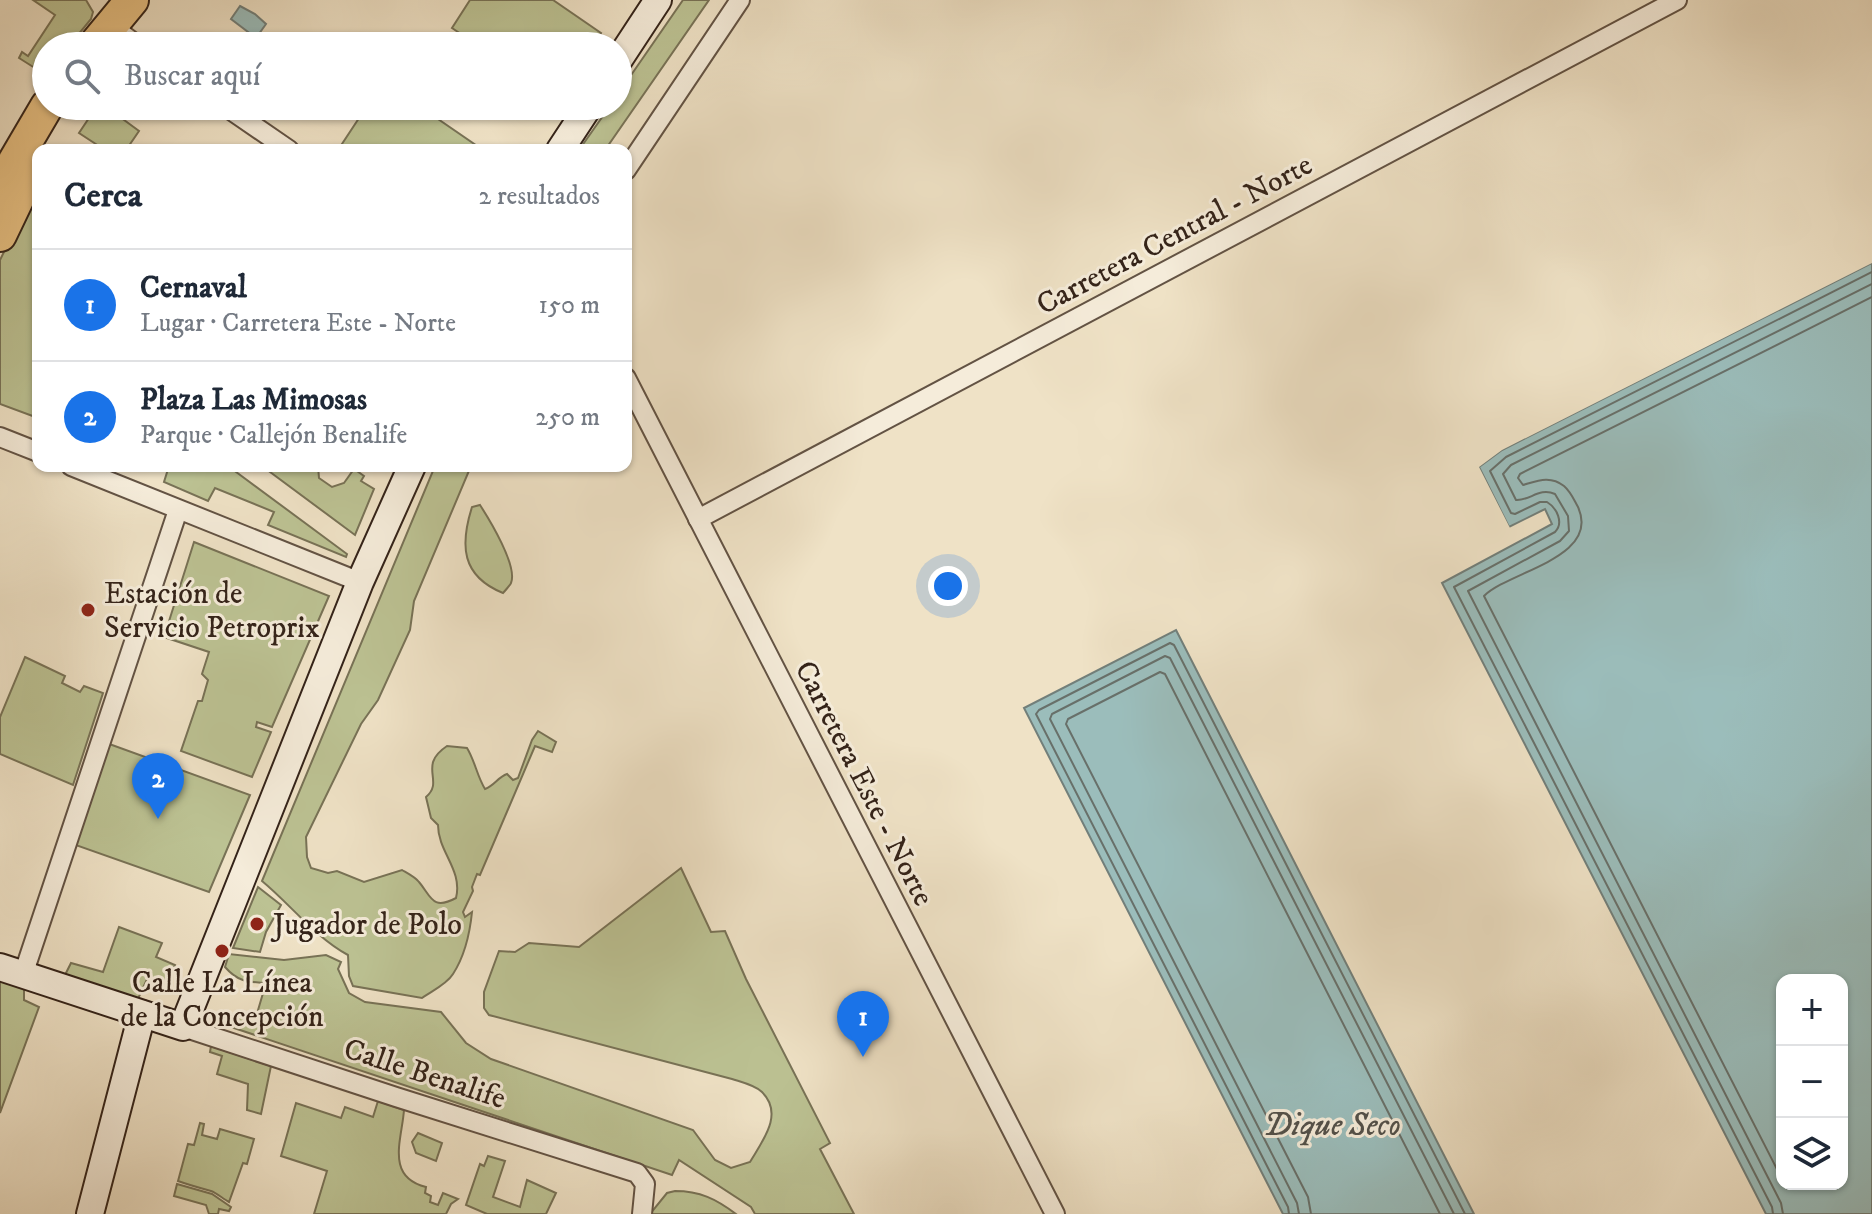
<!DOCTYPE html>
<html lang="es">
<head>
<meta charset="utf-8">
<style>
  body { margin:0; font-family:"IM FELL DW Pica",serif; background:#f2f2f3; color:#1f2937 }
  .controls { position:absolute; right:24px; bottom:24px; display:grid; overflow:hidden; border-radius:16px; box-shadow:0 2px 6px #0004 }
  .controls button { width:72px; height:72px; display:grid; place-items:center; padding:0; border:0; border-bottom:2px solid #e0e1e3; background:#fff; color:#1f2937; font:40px sans-serif }
  .you { position:absolute; left:948px; top:586px; width:28px; height:28px; margin:-20px; border:6px solid #fff; border-radius:50%; background:#1a73e8; box-shadow:0 0 0 12px #1a73e833 }
  .badge { display:grid; place-items:center; width:52px; height:52px; border-radius:50%; background:#1a73e8; color:#fff; font-size:26px; font-weight:700 }
  .pin { position:absolute; translate:-50% -66px; filter:drop-shadow(0 2px 4px #0008) }
  .pin::after { content:''; position:absolute; top:42px; width:28px; height:24px; background:inherit; clip-path:polygon(0 0,100% 0,50% 100%) }
  .list { margin:0; padding:0; list-style:none }
  h2 { display:flex; justify-content:space-between; align-items:center; height:104px; margin:0; padding:0 32px; font-size:34px }
  h2 small { font-size:26px; font-weight:400; color:#747a83 }
  .list li { display:grid; grid-template-columns:52px 1fr auto; gap:24px; align-items:center; box-sizing:border-box; height:112px; padding:0 32px; border-top:2px solid #e0e1e3 }
  .list b { display:block; font-size:30px; white-space:nowrap }
  .list p { margin:0; font-size:26px; white-space:nowrap; color:#747a83 }
  .list em { font-size:26px; font-style:normal; color:#747a83 }
  .icon { flex:none; width:44px; height:44px; fill:none; stroke:currentColor; stroke-width:2; stroke-linecap:round; stroke-linejoin:round }
  .map { position:relative; flex:none; width:1872px; height:1214px; overflow:hidden }
  .search { position:absolute; background:#fff; box-shadow:0 2px 6px #0004; left:32px; top:32px; width:600px; height:88px; display:flex; align-items:center; gap:20px; box-sizing:border-box; padding:0 28px; border-radius:44px; color:#747a83; font-size:30px }
  .panel { position:absolute; background:#fff; box-shadow:0 2px 6px #0004; left:32px; top:144px; width:600px; height:328px; border-radius:16px }
  .map>svg:first-child { display:block }
</style>
</head>
<body>
<div class="map">
<svg width="1872" height="1214" viewBox="0 0 1872 1214">
  <rect width="100%" height="100%" fill="#efe2c6"/>
  <filter id="stains"><feTurbulence type="fractalNoise" baseFrequency=".0025" numOctaves="4"/><feColorMatrix values="0 0 0 0 .2 0 0 0 0 .09 0 0 0 0 .02 0 0 0 .5 -.17"/></filter>
  <radialGradient id="worn" r=".72"><stop offset=".6" stop-color="#630" stop-opacity="0"/><stop offset="1" stop-color="#630" stop-opacity=".3"/></radialGradient>
  <g fill="#bcc293" stroke="#787256" stroke-width="2">
    <polygon points="33,0 86,0 93,12 91,19 69,46 46,46 46,75 19,58 22,52 28,56 55,15"/>
    <polygon points="470,0 553,0 601,33 593,46 479,46 452,28"/>
    <polygon points="683,0 709,0 605,150 579,150 610,106 618,106 618,94"/>
    <polygon points="97,106 105,106 139,131 126,150 105,150 79,133"/>
    <polygon points="367,106 419,106 483,150 338,150"/>
    <polygon points="34,191 38,193 38,418 0,404 0,260"/>
    <polygon points="169,466 228,466 347,554 346,557 268,525 274,512 215,488 208,501 164,482"/>
    <polygon points="262,466 318,466 319,478 332,487 344,483 354,469 364,476 361,481 374,489 355,535"/>
    <path d="M435 466H471L414 601 410 630 378 700 361 724 306 837 307 857 311 868 328 873 337 871 364 882 402 870C407 873 415 877 419 882 431 896 432 911 456 898 463 870 438 852 438 825L431 818 426 797C445 781 417 766 447 746L467 748C475 761 477 776 485 789 495 785 498 777 507 774L513 780 518 778 532 740 538 731 556 742 552 752 535 746 480 875 477 874 472 887 473 891 463 912 465 917 472 912C470 932 464 957 453 974 447 984 432 991 422 998L353 986 349 976 348 955C315 937 291 905 262 881Z"/>
    <path d="M480 505C489 519 518 566 511 583 511 584 504 592 503 593 461 576 460 545 472 507Z"/>
    <polygon points="194,542 329,596 272,727 257,722 256,727 271,732 252,777 181,751 198,701 202,701 208,680 202,674 209,652 164,637"/>
    <polygon points="25,657 65,676 62,683 80,692 84,686 103,693 73,785 0,754 0,717"/>
    <polygon points="101,741 250,795 209,892 67,842"/>
    <path d="M681 868 711 932 725 931 746 979 830 1143 820 1149 854 1214H755L751 1207 679 1160 672 1175 225 1025V1017L232 1014 256 1017 266 983C248 982 238 982 225 967L229 954 284 960 326 955 341 962 338 969 349 993 365 1002 441 1012 466 1043 491 1059 693 1130 715 1160 731 1168 750 1162C763 1140 784 1114 762 1092 755 1085 741 1082 732 1079L489 1015 484 1008V992L499 951 515 952 529 943 579 947Z"/>
    <polygon points="258,887 281,905 266,932 260,952 233,948"/>
    <polygon points="119,927 162,943 156,957 175,965 167,984 148,977 137,1001 64,977 71,963 103,972"/>
    <polygon points="0,977 24,985 24,1000 39,1007 0,1113"/>
    <polygon points="211,1046 271,1066 261,1114 247,1110 248,1084 217,1074 222,1056 210,1052"/>
    <path d="M378 1101 404 1110C402 1139 385 1177 426 1187L425 1193 431 1196 430 1202 438 1205 443 1193 458 1199 451 1204 446 1214H314L327 1171 281 1156 296 1103 341 1118 345 1107 373 1117Z"/>
    <path d="M200 1123 204 1124 202 1135 217 1139 220 1129 254 1139 247 1164 243 1163 229 1202C223 1199 217 1193 211 1191 200 1188 189 1185 178 1181L188 1144 194 1145Z"/>
    <polygon points="418,1133 442,1143 436,1161 416,1153 412,1142"/>
    <polygon points="488,1156 505,1161 493,1197 520,1207 527,1180 556,1193 546,1214 487,1214 466,1205 480,1164 484,1166"/>
    <polygon points="177,1184 212,1194 231,1207 229,1211 219,1209 218,1214 209,1214 206,1205 174,1196"/>
    <path d="M675 1191C700 1191 716 1199 736 1214H650L667 1193Z"/>
  </g>
  <g fill="#9bbdbb" stroke="#727f7a" stroke-width="2" fill-rule="evenodd">
    <polygon points="240,6 255,14 266,24 256,38 231,19"/>
    <path d="M1872 263V1214H1766L1442 583 1552 524 1545 509 1509 527 1479 467 1502 450ZM1782 980H1842V1184H1782Z"/>
    <polygon points="1176,630 1474,1214 1283,1214 1024,708"/>
  </g>
  <polygon fill="#efe2c6" points="1872,259 1872,263 1502,450 1479,467 1511,530 1506,529 1475,467 1499,446"/>
  <g fill="none" stroke-linecap="round" stroke-linejoin="round">
    <g stroke="#68706a" stroke-width="2">
      <path d="M1782 1179 1484 596C1509 571 1601 558 1578 507 1574 500 1571 492 1564 486 1550 475 1537 481 1523 485L1518 478 1520 474 1872 297"/>
      <polyline points="1289,1214 1288,1207 1036,714 1039,710 1170,643 1174,645 1465,1214"/>
      <polyline points="1299,1214 1297,1203 1050,719 1052,714 1165,656 1170,658 1454,1214"/>
      <polyline points="1311,1214 1308,1197 1066,724 1068,719 1160,672 1165,674 1440,1214"/>
      <path d="M1773 1214 1772 1207 1454 587 1555 532C1564 523 1557 508 1547 502H1540L1515 514 1511 513 1490 471 1506 457 1872 272"/>
      <path d="M1783 1214 1781 1203 1468 591 1560 541 1569 531 1568 516 1555 494C1539 487 1530 501 1516 500L1503 474 1511 465 1872 284"/>
    </g>
    <defs>
      <g id="street">
        <polyline points="122,34 138,46"/>
        <polyline points="225,106 289,150"/>
        <polyline points="626,170 740,0"/>
        <polyline points="626,378 1055,1214"/>
        <polyline points="0,437 38,452"/>
        <polyline points="71,466 360,582"/>
        <polyline points="698,519 1677,0"/>
        <polyline points="23,975 178,510"/>
        <polyline points="183,1027 396,1097 637,1173 645,1184 642,1214"/>
      </g>
      <g id="secondary">
        <polyline points="618,61 658,0"/>
        <polyline points="560,150 589,106"/>
        <polyline points="0,967 183,1027 360,582 412,466"/>
        <polyline points="90,1214 142,1014"/>
      </g>
      <g id="highway">
        <polyline points="94,46 132,0"/>
        <polyline points="0,186 47,106"/>
        <polyline points="0,235 35,162"/>
      </g>
    </defs>
    <use href="#street" stroke="#635344" stroke-width="22"/>
    <use href="#secondary" stroke="#342319" stroke-width="30"/>
    <use href="#highway" stroke="#342319" stroke-width="36"/>
    <use href="#street" stroke="#f5ecda" stroke-width="18"/>
    <use href="#secondary" stroke="#f5ecda" stroke-width="26"/>
    <use href="#highway" stroke="#e8c183" stroke-width="32"/>
  </g>
  <g fill="#8f2418" stroke="#f5ecda" stroke-width="3">
    <circle cx="88" cy="610" r="8"/>
    <circle cx="257" cy="924" r="8"/>
    <circle cx="222" cy="951" r="8"/>
  </g>
  <g text-anchor="middle" stroke-width="6" stroke-linejoin="round" paint-order="stroke">
    <g font-size="30" fill="#342319" stroke="#f5ecda">
      <text transform="translate(1174 234) rotate(-28)" y="10">Carretera Central - Norte</text>
      <text transform="translate(865 783) rotate(63)" y="10">Carretera Este - Norte</text>
      <text transform="translate(425 1073) rotate(18)" y="10">Calle Benalife</text>
    </g>
    <g font-size="30" fill="#342319" stroke="#f5ecda" text-anchor="start">
      <text x="104" y="603">Estación de<tspan x="104" dy="34">Servicio Petroprix</tspan></text>
      <text x="273" y="934">Jugador de Polo</text>
      <text x="222" y="992" text-anchor="middle">Calle La Línea<tspan x="222" dy="34">de la Concepción</tspan></text>
    </g>
    <g font-size="32" font-style="italic" fill="#53514a" stroke="#f5ecda">
      <text x="1332" y="1135">Dique Seco</text>
    </g>
  </g>
  <rect width="100%" height="100%" filter="url(#stains)"/>
  <rect width="100%" height="100%" fill="url(#worn)"/>
</svg>
<div class="controls">
<button>+</button>
<button>−</button>
<button><svg class="icon" aria-label="layers" viewBox="0 0 24 24"><path d="M12 4l9 5-9 5-9-5zM3 14l9 5 9-5"/></svg></button>
</div>
<div class="you"></div>
<div class="pin badge" style="left:863px;top:1057px">1</div>
<div class="pin badge" style="left:158px;top:819px">2</div>
<div class="search"><svg class="icon" aria-label="search" viewBox="0 0 24 24"><circle cx="10" cy="10" r="6"/><path d="M15 15l6 6"/></svg>Buscar aquí</div>
<section class="panel">
<h2>Cerca<small>2 resultados</small></h2>
<ul class="list">
<li><span class="badge">1</span><div><b>Cernaval</b><p>Lugar · Carretera Este - Norte</p></div><em>150 m</em></li>
<li><span class="badge">2</span><div><b>Plaza Las Mimosas</b><p>Parque · Callejón Benalife</p></div><em>250 m</em></li>
</ul>
</section>
</div>
</body>
</html>
